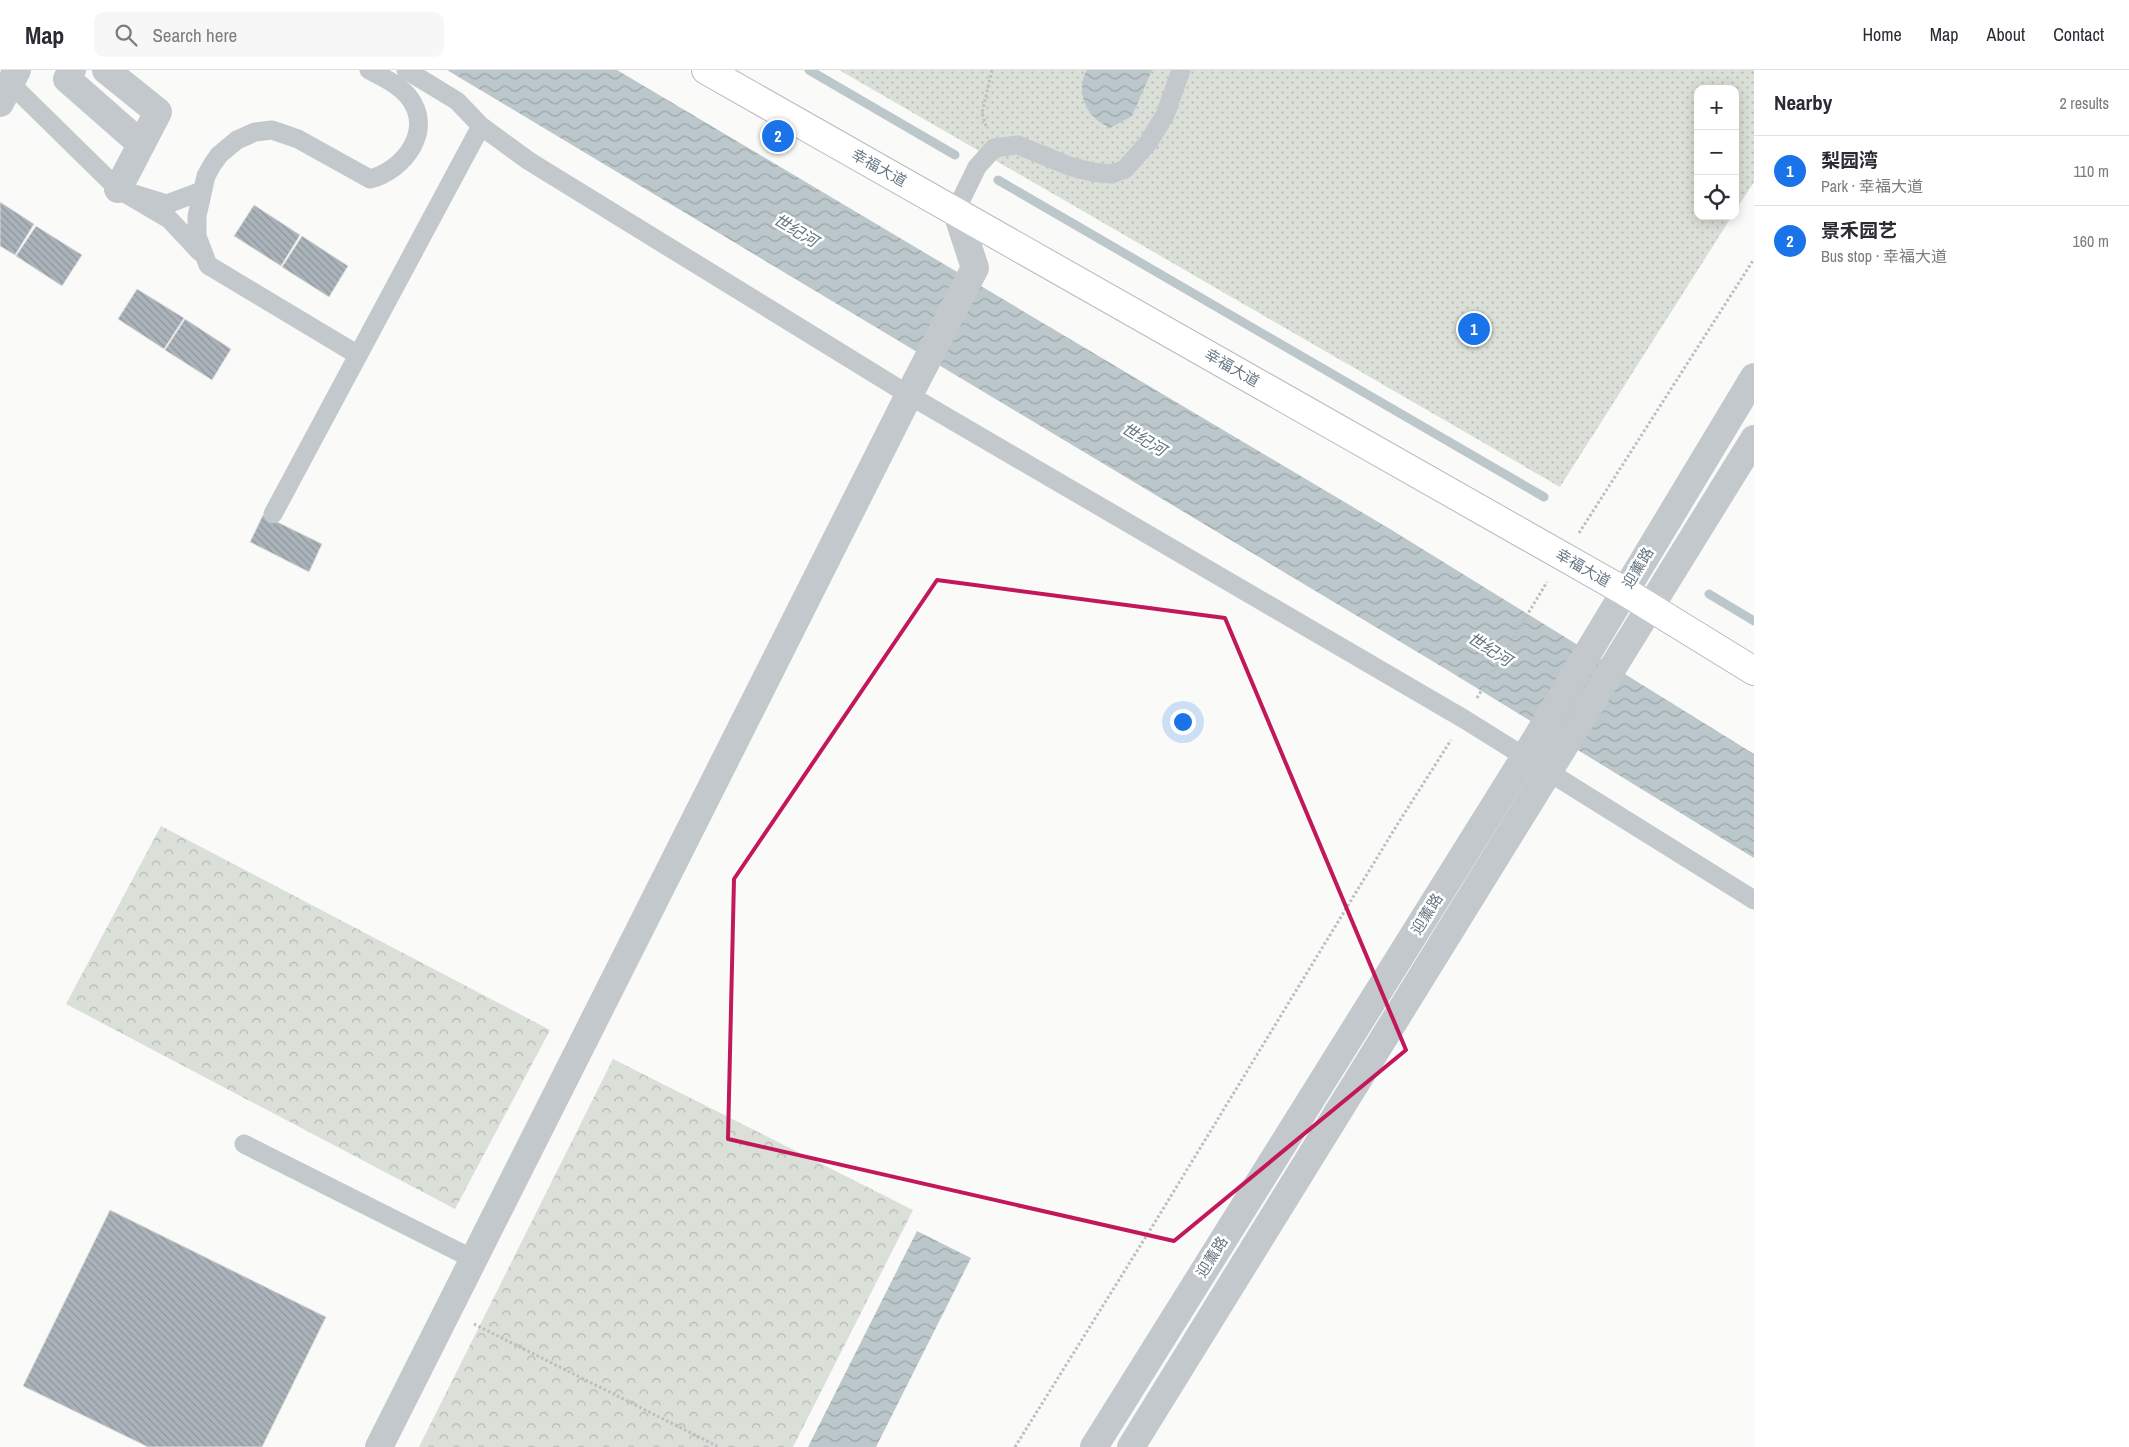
<!DOCTYPE html>
<html lang="en">
<head>
<meta charset="utf-8">
<style>
  body { margin:0; font-family:"Archivo Narrow","Noto Sans SC",sans-serif; background:#f7f7f7; color:#2b2b33 }
  .controls { position:absolute; right:15px; top:15px; display:grid; overflow:hidden; border-radius:10px; box-shadow:0 2px 12px #0003 }
  .controls button { width:45px; height:45px; display:grid; place-items:center; padding:0; border:0; border-bottom:1px solid #e1e1e2; background:#fff; color:#2b2b33; font:25px sans-serif }
  .you { position:absolute; left:1182px; top:651px; width:18px; height:18px; margin:-12px; border:4px solid #fff; border-radius:50%; background:#1a73e8; box-shadow:0 0 0 8px #1a73e833 }
  .badge { display:grid; place-items:center; width:32px; height:32px; border-radius:50%; background:#1a73e8; color:#fff; font-size:16px; font-weight:700 }
  .pin { position:absolute; translate:-50% -50%; border:2px solid #fff; box-shadow:0 1px 5px #0006 }
  .list { margin:0; padding:0; list-style:none }
  h2 { display:flex; justify-content:space-between; align-items:center; height:65px; margin:0; padding:0 20px; font-size:21px }
  h2 small { font-size:16px; font-weight:400; color:#7c7c81 }
  .list li { display:grid; grid-template-columns:32px 1fr auto; gap:15px; align-items:center; box-sizing:border-box; height:70px; padding:0 20px; border-top:1px solid #e1e1e2 }
  .list b { display:block; font-size:19px; white-space:nowrap }
  .list p { margin:0; font-size:16px; white-space:nowrap; color:#7c7c81 }
  .list em { font-size:16px; font-style:normal; color:#7c7c81 }
  .icon { flex:none; width:28px; height:28px; fill:none; stroke:currentColor; stroke-width:2; stroke-linecap:round; stroke-linejoin:round }
  .map { position:relative; flex:none; width:1754px; height:1377px; overflow:hidden }
  header { display:flex; align-items:center; gap:30px; box-sizing:border-box; height:70px; padding:0 25px; background:#fff; border-bottom:1px solid #e1e1e2 }
  header strong { font-size:24px }
  nav { display:flex; gap:28px; margin-inline-start:auto; font-size:18px }
  .search { width:350px; height:45px; background:#f7f7f7; display:flex; align-items:center; gap:12px; box-sizing:border-box; padding:0 18px; border-radius:10px; color:#7c7c81; font-size:19px }
  main { display:flex }
  aside { flex:1; background:#fff }
  .map>svg:first-child { display:block }
</style>
</head>
<body>
<header>
<strong>Map</strong>
<div class="search"><svg class="icon" aria-label="search" viewBox="0 0 24 24"><circle cx="10" cy="10" r="6"/><path d="M15 15l6 6"/></svg>Search here</div>
<nav><a>Home</a><a>Map</a><a>About</a><a>Contact</a></nav>
</header>
<main>
<div class="map">
<svg width="1754" height="1377" viewBox="0 0 1754 1377">
  <defs>
    <pattern id="grass-dots" width="8" height="8" patternUnits="userSpaceOnUse" patternTransform="scale(1.25)"><rect width="8" height="8" fill="#dadfd7"/><path d="M2 2h.1M6 6h.1" fill="none" stroke="#b4b9b4" stroke-width="1.8" stroke-linecap="round"/></pattern>
    <pattern id="forest-crowns" width="20" height="18" patternUnits="userSpaceOnUse" patternTransform="scale(1.25)"><rect width="20" height="18" fill="#dadfd7"/><path d="M2 6a3 3 0 1 1 6 0M12 15a3 3 0 1 1 6 0" fill="none" stroke="#b4b9b4"/></pattern>
    <pattern id="water-waves" width="16" height="10" patternUnits="userSpaceOnUse" patternTransform="scale(1.25)"><rect width="16" height="10" fill="#bbc7cb"/><path d="M0 5q4-4 8 0t8 0" fill="none" stroke="#9ca6aa"/></pattern>
    <pattern id="building-back-hatch" width="6" height="6" patternUnits="userSpaceOnUse" patternTransform="scale(1.25)"><rect width="6" height="6" fill="#aab3b9"/><path d="M-1 5l2 2M0 0l6 6M5-1l2 2" fill="none" stroke="#8e969c"/></pattern>
  </defs>
  <rect width="100%" height="100%" fill="#fafaf8"/>
  <polygon fill="url(#grass-dots)" points="839,0 1754,0 1754,112 1735,141 1735,19 1698,19 1698,146 1732,146 1560,417"/>
  <g fill="url(#forest-crowns)">
    <polygon points="161,756 550,960 455,1139 66,934"/>
    <polygon points="613,989 913,1140 793,1377 419,1377"/>
  </g>
  <g fill="url(#water-waves)">
    <polygon points="447,0 617,0 1390,459 1754,684 1754,788 1444,598"/>
    <path d="M1087 0H1152L1132 46 1110 58C1105 55 1098 52 1094 47 1082 36 1078 14 1087 0Z"/>
    <polygon points="917,1161 971,1188 876,1377 808,1377"/>
  </g>
  <g fill="none" stroke-linecap="round" stroke-linejoin="round">
    <g stroke="#bbc7cb" stroke-width="9">
      <polyline points="809,0 955,85"/>
      <polyline points="998,110 1544,427"/>
      <polyline points="1709,524 1754,551"/>
    </g>
  </g>
  <g fill="url(#building-back-hatch)" stroke="#dcdcda">
    <polygon points="0,132 34,154 15,185 0,176"/>
    <polygon points="254,135 300,165 281,196 234,166"/>
    <polygon points="36,156 82,185 62,216 16,186"/>
    <polygon points="302,166 348,196 329,227 282,197"/>
    <polygon points="137,219 184,248 164,279 118,249"/>
    <polygon points="185,249 231,279 212,310 165,280"/>
    <polygon points="263,445 322,474 309,502 250,472"/>
    <polygon points="110,1140 326,1247 262,1377 148,1377 23,1316"/>
  </g>
  <g fill="none" stroke-linecap="round" stroke-linejoin="round">
    <defs>
      <polyline id="secondary" points="706,0 1624,521 1754,601"/>
    </defs>
    <use href="#secondary" stroke="#b3babf" stroke-width="30"/>
    <g stroke="#bbbfc2" stroke-width="3" stroke-dasharray="2.5 2.5" stroke-linecap="butt">
      <polyline points="986,56 982,43 992,0"/>
      <polyline points="1579,463 1754,189"/>
      <polyline points="1477,628 1547,512"/>
      <polyline points="474,1254 719,1377"/>
      <polyline points="1015,1377 1160,1144 1397,755 1451,670"/>
    </g>
    <g stroke="#c3c8cc" stroke-width="19">
      <polyline points="406,0 457,31 481,56 529,91 909,325 1464,649 1754,830"/>
      <polyline points="10,13 118,119"/>
      <polyline points="956,140 977,97 994,78 1018,75 1069,96 1092,102 1112,104 1125,99 1148,73 1165,45 1181,0"/>
      <polyline points="200,182 169,149 118,119 167,134 202,121"/>
      <path d="M358 285 208 195 197 166V146L206 106 212 95 219 85 237 70 255 62 272 60 298 69 370 109C405 100 435 59 408 26 398 14 382 7 369 0"/>
      <polyline points="273,444 481,56"/>
      <polyline points="244,1074 473,1189"/>
    </g>
    <g stroke="#c3c8cc" stroke-width="28">
      <polyline points="72,0 67,9 141,74"/>
      <polyline points="106,0 158,42 118,119"/>
    </g>
    <g stroke="#c3c8cc" stroke-width="28">
      <polyline points="0,33 17,0"/>
      <polyline points="379,1377 909,325 975,198 956,140"/>
    </g>
    <g stroke="#c3c8cc" stroke-width="28">
      <polyline points="1094,1377 1536,669 1754,307"/>
      <polyline points="1131,1377 1754,369"/>
    </g>
    <use href="#secondary" stroke="#fff" stroke-width="28"/>
  </g>
  <path fill="none" stroke="#c2185b" stroke-width="4" stroke-linejoin="round" d="M937 510 1225 548 1406 980 1174 1171 728 1069 734 809Z"/>
  <g text-anchor="middle" stroke-width="5" stroke-linejoin="round" paint-order="stroke">
    <g font-size="15" fill="#657683" stroke="#fff">
      <text transform="translate(879 98) rotate(29)" y="5">幸福大道</text>
      <text transform="translate(1232 298) rotate(30)" y="5">幸福大道</text>
      <text transform="translate(1583 498) rotate(30)" y="5">幸福大道</text>
      <text transform="translate(1638 498) rotate(-59)" y="5">迎薰路</text>
      <text transform="translate(1427 844) rotate(-58)" y="5">迎薰路</text>
      <text transform="translate(1212 1187) rotate(-58)" y="5">迎薰路</text>
    </g>
    <g font-size="16" font-style="italic" fill="#60757c" stroke="#fff">
      <text transform="translate(796 160) rotate(31)" y="6">世纪河</text>
      <text transform="translate(1144 369) rotate(31)" y="6">世纪河</text>
      <text transform="translate(1490 579) rotate(32)" y="6">世纪河</text>
    </g>
  </g>
</svg>
<div class="controls">
<button>+</button>
<button>−</button>
<button><svg class="icon" aria-label="locate" viewBox="0 0 24 24"><circle cx="12" cy="12" r="6"/><path d="M12 2v4M12 18v4M2 12h4M18 12h4"/></svg></button>
</div>
<div class="you"></div>
<div class="pin badge" style="left:1474px;top:259px">1</div>
<div class="pin badge" style="left:778px;top:66px">2</div>
</div>
<aside>
<h2>Nearby<small>2 results</small></h2>
<ul class="list">
<li><span class="badge">1</span><div><b>梨园湾</b><p>Park · 幸福大道</p></div><em>110 m</em></li>
<li><span class="badge">2</span><div><b>景禾园艺</b><p>Bus stop · 幸福大道</p></div><em>160 m</em></li>
</ul>
</aside>
</main>
</body>
</html>
